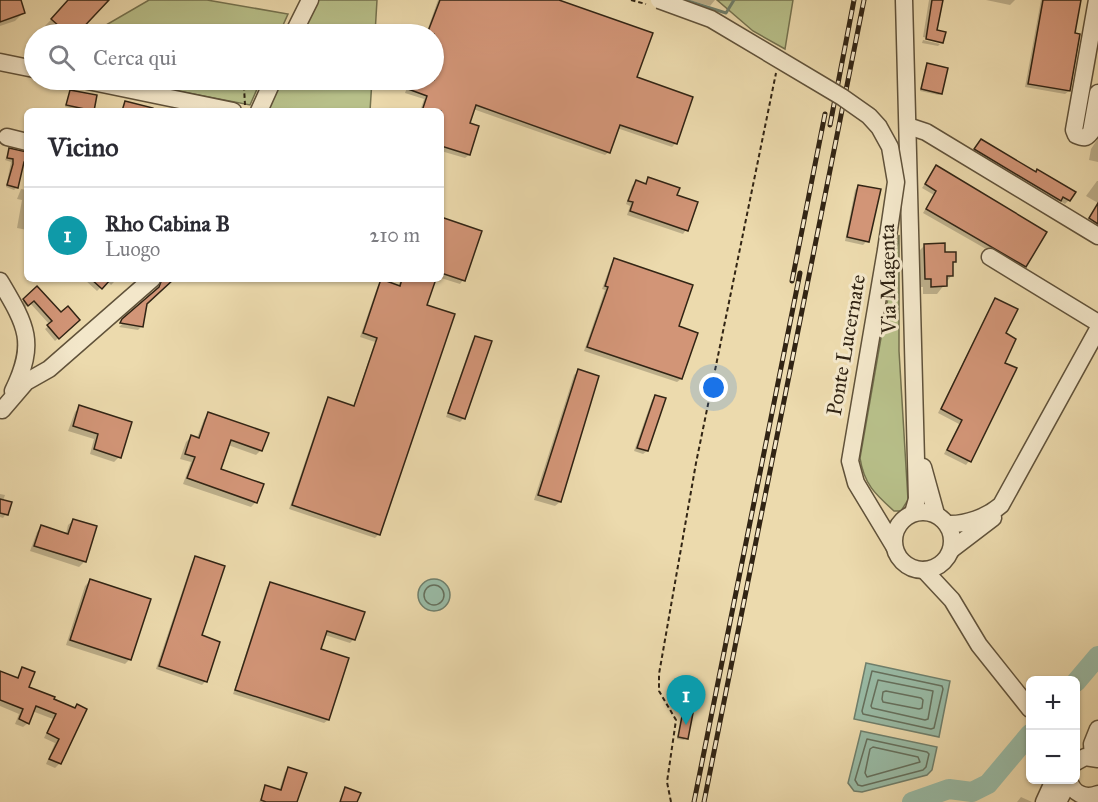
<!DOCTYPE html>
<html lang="it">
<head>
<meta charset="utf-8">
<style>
  body { margin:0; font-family:"IM FELL Great Primer",serif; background:#f2f2f3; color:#2b2b33 }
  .controls { position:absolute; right:18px; bottom:18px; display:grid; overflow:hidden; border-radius:9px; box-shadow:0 2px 4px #0004 }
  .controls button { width:54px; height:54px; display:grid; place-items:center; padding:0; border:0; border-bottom:2px solid #e1e1e2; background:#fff; color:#2b2b33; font:30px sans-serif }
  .you { position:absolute; left:714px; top:388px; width:21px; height:21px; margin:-15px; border:4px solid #fff; border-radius:50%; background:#1a73e8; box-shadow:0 0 0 9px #1a73e833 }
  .badge { display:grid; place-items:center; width:39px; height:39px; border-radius:50%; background:#ea580c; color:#fff; font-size:20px; font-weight:700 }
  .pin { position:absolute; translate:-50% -50px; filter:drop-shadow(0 2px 3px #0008) }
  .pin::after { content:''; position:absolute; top:32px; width:21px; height:18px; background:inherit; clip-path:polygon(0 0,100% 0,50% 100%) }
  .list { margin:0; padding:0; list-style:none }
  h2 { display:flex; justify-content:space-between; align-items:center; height:78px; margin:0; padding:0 24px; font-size:26px }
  h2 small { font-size:20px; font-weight:400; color:#7c7c81 }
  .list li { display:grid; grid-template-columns:39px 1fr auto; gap:18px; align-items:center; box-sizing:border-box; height:96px; padding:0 24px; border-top:2px solid #e1e1e2 }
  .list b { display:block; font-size:22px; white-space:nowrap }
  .list p { margin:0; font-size:20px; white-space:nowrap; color:#7c7c81 }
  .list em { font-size:20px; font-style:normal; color:#7c7c81 }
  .icon { flex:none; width:33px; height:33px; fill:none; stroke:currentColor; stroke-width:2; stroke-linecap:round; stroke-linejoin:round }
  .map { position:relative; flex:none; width:1098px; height:802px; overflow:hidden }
  .search { position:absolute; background:#fff; box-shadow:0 2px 4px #0004; left:24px; top:24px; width:420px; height:66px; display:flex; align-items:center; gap:15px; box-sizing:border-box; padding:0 21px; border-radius:33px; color:#7c7c81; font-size:22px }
  .panel { position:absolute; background:#fff; box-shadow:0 2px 4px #0004; left:24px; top:108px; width:420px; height:174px; border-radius:9px }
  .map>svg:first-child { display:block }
</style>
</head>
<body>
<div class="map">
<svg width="1098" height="802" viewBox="0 0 1098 802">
  <rect width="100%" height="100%" fill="#ecdaad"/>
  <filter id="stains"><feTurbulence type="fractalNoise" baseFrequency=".00333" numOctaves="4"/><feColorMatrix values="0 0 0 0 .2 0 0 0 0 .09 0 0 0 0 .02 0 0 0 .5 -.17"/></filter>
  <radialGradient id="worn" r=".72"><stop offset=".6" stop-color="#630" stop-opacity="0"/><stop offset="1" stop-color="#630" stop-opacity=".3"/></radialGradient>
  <g fill="#b8c08a" stroke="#74724f" stroke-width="1.5">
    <polygon points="149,0 207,0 288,14 279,34 104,34 106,25"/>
    <polygon points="318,0 377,0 375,34 301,34"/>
    <polygon points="717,0 793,0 785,49 753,31"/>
    <polygon points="121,80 261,80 250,105"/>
    <polygon points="281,80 372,80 370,111 268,111"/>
    <path d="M899 235V351L908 500 901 511H894C875 494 864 484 860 458Z"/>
  </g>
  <g fill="#99bba6" stroke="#6f7f6c" stroke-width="1.5">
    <circle cx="434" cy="595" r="16"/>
    <polygon points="866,663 950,681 939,737 854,719"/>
    <polygon points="861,731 937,747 932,770 927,775 862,792 854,791 848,783"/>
  </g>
  <g fill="#0003">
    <polygon points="0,0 19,0 23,13 15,21 0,26"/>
    <polygon points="70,0 107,0 75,34 52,34 44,27"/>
    <polygon points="438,0 554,0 635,78 691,98 675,144 672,147 617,128 609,152 605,155 473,109 468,124 469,155 465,158 441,151 441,111 420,111 424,99 405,93 410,80 434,80 434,34 426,34"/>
    <polygon points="689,0 715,0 710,6"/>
    <polygon points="929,0 941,0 936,31 942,42 941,43 941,41 923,37"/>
    <polygon points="986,0 1015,0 1010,5"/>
    <polygon points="1041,0 1079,0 1073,34 1069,91 1065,94 1025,87"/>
    <polygon points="923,40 940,44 938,46 922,43"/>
    <polygon points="927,65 941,93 939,95 920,91"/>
    <polygon points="70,91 92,110 86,111 65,107"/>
    <polygon points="1098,133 1098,162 1089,160 1091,149 1097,140"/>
    <polygon points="978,144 1069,200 1065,204 1059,200 1056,204 972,153"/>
    <polygon points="10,150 27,153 27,165 22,164 17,187 14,190 6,187 11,162 5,160"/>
    <polygon points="937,166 1025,266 1021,269 923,213 934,195 922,188"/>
    <polygon points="649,179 676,196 686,230 683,234 627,215 630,206 626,204 632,186 636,182 644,185"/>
    <polygon points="1097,181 1098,181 1098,203 1086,196"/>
    <polygon points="858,187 867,241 863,245 845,241 855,190"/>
    <polygon points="21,189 27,190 27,230 17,228 22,200 17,199"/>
    <polygon points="1098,203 1098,229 1086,222"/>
    <polygon points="441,219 463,280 460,284 441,278"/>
    <polygon points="925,245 954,261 951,265 952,275 937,294 923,294 923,287 918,287 917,253"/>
    <polygon points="615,260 681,379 677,382 584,351 605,290 602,289 611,264"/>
    <polygon points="86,279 117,279 111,285 107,281 97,291 85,280"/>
    <polygon points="163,279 172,279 146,304 142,326 138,330 119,327 156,292"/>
    <polygon points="401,279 435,279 425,306 379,534 375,538 289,509 325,403 329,399 353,407 375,342 360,337 378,285 381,281 398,287"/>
    <polygon points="37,288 61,315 78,320 55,341 45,329 50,325 30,303 24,308 21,303"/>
    <polygon points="995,300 1004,334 1003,363 969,461 966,465 944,454 959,424 938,413 992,304"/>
    <polygon points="475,337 464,418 460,422 446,417 472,341"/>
    <polygon points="579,371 597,377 560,502 555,506 534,500 574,375"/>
    <polygon points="656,396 647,451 643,454 634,451 652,400"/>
    <polygon points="80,407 119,457 114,462 90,454 94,439 68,431 75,412"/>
    <polygon points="209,414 261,450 256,455 228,445 219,470 256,502 251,507 183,484 191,462 180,459 186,442 192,436 197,438 204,419"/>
    <polygon points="0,494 5,495 3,501 6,514 3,518 0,517"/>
    <polygon points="74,520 96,527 84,562 79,567 30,551 37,532 42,526 66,534 68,525"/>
    <polygon points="196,558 200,636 206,681 202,685 156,669 192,562"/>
    <polygon points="90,581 130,659 125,664 66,645 85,586"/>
    <polygon points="271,583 354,639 350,643 325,635 320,650 328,720 324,723 233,694 267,587"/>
    <polygon points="23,669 27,688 74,710 60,763 55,768 46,764 55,743 44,738 53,719 32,711 28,723 23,727 15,724 19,714 0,706 0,673 16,679"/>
    <polygon points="684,713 686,738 684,740 677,739 682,715"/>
    <polygon points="288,769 295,802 259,802 266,787 279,791 285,772"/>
    <polygon points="1021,797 1032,802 1017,802"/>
  </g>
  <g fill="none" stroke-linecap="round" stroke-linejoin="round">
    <g stroke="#65705d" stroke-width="1.5">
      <circle cx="434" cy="595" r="10"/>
      <polygon points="872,671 942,686 943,689 934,728 931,729 863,714 862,711"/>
      <polygon points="878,680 933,691 928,719 925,720 872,708 871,706"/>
      <polygon points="886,691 921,698 923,700 922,708 919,709 883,702 882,699 883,692"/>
      <polygon points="867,739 927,752 929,754 926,767 923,770 862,786 858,785 855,780"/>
      <polygon points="873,747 918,757 920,762 867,777 865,773 870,749"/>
    </g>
    <polyline stroke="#6f7f6c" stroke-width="3" points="685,0 726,13 734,0"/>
    <g stroke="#99bba6" stroke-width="20">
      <polyline points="1076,682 1098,656"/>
      <polyline points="912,802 949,789 972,792 988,784 1030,734"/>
    </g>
  </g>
  <g fill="#d29577" stroke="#312414" stroke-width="1.5">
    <polygon points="0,0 21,0 25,13 0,22"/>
    <polygon points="68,0 109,0 77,34 68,34 51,19"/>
    <polygon points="440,0 559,0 653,33 637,77 693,97 677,144 620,125 610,153 476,105 470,123 479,126 470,155 441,146 441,111 422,111 427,96 408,89 411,80 434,80 434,34 427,34"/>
    <polygon points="932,0 943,0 937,30 946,32 943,43 926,39"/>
    <polygon points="1043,0 1081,0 1075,33 1080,34 1070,91 1028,84"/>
    <polygon points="927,63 948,68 942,94 921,89"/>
    <polygon points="70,90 97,95 94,111 66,105"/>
    <polygon points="125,101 153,108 153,111 122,111"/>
    <polygon points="981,139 1036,172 1037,169 1076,192 1070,201 1063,197 1061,201 974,149"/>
    <polygon points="9,148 27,152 27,162 24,162 18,188 7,185 13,164 13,159 7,158"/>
    <polygon points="936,165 1047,232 1026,267 926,209 936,191 925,184"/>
    <polygon points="648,177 680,188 677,195 698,202 688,231 630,211 633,202 628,201 636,180 646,184"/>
    <polygon points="858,185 881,189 869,242 847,237"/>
    <polygon points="1098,203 1098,224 1089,218"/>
    <polygon points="441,217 482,231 465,281 441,273"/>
    <polygon points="945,243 945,252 956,252 956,262 953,262 953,276 947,276 947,286 931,287 931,279 925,279 924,244"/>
    <polygon points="614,258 693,285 679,326 698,333 682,379 587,347 608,287 605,286"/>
    <polygon points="91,279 111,279 102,289"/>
    <polygon points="162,279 174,279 147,304 143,327 120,323 122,319 159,287"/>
    <polygon points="381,279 400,286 402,279 436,279 427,305 455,314 380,535 292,505 328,397 354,406 377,338 363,333"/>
    <polygon points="37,286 61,312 68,306 80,320 59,339 47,325 52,321 34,301 28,306 23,299"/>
    <polygon points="995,298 1018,309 1006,333 1016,339 1005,363 1017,368 971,462 947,450 962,420 941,409"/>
    <polygon points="475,336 492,341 465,419 448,413"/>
    <polygon points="578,369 599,376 561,502 538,495"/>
    <polygon points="655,395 666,398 648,451 637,448"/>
    <polygon points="79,405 132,422 121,458 94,449 98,434 73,426"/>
    <polygon points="208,412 269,433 262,451 231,440 221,469 264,484 257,503 187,478 195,457 185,454 191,435 199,438"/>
    <polygon points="0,499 12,502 8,515 0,513"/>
    <polygon points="73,519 97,526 86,562 34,546 41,525 68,534"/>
    <polygon points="195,556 225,566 202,635 220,642 207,682 159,666"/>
    <polygon points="90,579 151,599 131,660 70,640"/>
    <polygon points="270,582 365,612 355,640 327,631 321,649 349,658 329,720 235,690"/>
    <polygon points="22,667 35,672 29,687 55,697 54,699 75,708 77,704 87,709 61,764 49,759 59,739 47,733 56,714 36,706 29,724 19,719 23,709 0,700 0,671 18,678"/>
    <polygon points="683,711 693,713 688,739 678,737"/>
    <polygon points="288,767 307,773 297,802 266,802 261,800 265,785 281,790"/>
    <polygon points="345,787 361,793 357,802 340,802"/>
  </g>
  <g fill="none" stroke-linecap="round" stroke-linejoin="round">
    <defs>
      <g id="minor">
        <polyline points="904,0 917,499 913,513"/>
        <path d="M1097 0 1074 130 1076 135C1083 138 1086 139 1091 132L1098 93"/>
        <polyline points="293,34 310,0"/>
        <polyline points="0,62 34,69"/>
        <polyline points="83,80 233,111"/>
        <polyline points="259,111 273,80"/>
        <polyline points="908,126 926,132 1098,236"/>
        <polyline points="7,137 27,142"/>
        <polyline points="886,250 850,461 856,483 894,546"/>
        <polyline points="990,257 1098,323"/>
        <path d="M0 281C26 325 37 342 13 391"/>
        <polyline points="2,410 26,382 49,369 152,279"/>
        <polyline points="923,467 936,514"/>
        <circle cx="923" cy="541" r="29"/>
        <path d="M947 524C966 525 987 517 1001 505L1098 329"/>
        <polyline points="951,550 993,518"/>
        <polyline points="924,570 952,600 979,645 1030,709"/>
        <polyline points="1093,757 1092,744 1098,729"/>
        <polyline points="1076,762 1085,757 1098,759"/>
        <path d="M1069 780C1073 794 1085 799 1098 794"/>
        <polyline points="1044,802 1054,780"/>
        <polyline points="1058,802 1069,781"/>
      </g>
    </defs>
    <use href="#minor" stroke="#60523a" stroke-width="19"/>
    <g stroke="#312414" stroke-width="2" stroke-dasharray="4.5 3" stroke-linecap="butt">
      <polyline points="200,34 223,33 263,34"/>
      <polyline points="239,80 244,87 245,105"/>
      <polyline points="182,88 184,80"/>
      <polyline points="671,802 667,782 676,720 659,691 659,674 696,463 776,73"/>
    </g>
    <use href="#minor" stroke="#f3e7ca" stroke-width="16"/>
    <defs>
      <g id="rail">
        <polyline points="830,125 854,0"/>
        <polyline points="792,281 825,114"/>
        <polyline points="694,802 800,273"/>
        <polyline points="704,802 864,0"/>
      </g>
    </defs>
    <use href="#rail" stroke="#312414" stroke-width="5"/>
    <use href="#rail" stroke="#f3e7ca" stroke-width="3" stroke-dasharray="9" stroke-linecap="butt"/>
    <defs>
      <polyline id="minor-bridge" points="659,0 711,19 842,97 869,116 879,127 890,147 896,182 886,250"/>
    </defs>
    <use href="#minor-bridge" stroke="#60523a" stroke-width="19" stroke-linecap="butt"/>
    <polyline stroke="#312414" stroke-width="2" stroke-dasharray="4.5 3" stroke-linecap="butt" points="631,0 646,4"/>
    <use href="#minor-bridge" stroke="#f3e7ca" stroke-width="16"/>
  </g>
  <g text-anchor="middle" stroke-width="6" stroke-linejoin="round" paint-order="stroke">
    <g font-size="21" fill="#312414" stroke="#f3e7ca">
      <text transform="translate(888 279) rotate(-91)" y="7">Via Magenta</text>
      <text transform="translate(846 345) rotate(-80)" y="7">Ponte Lucernate</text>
    </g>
  </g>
  <rect width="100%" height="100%" filter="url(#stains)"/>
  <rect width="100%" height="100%" fill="url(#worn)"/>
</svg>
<div class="controls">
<button>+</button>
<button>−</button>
</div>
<div class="you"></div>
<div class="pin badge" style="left:686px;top:725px;background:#0f9aa8">1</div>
<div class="search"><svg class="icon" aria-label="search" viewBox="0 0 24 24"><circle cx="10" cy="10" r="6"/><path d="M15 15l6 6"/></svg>Cerca qui</div>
<section class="panel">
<h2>Vicino<small></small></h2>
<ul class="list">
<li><span class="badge" style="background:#0f9aa8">1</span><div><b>Rho Cabina B</b><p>Luogo</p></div><em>210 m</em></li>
</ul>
</section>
</div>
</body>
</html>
